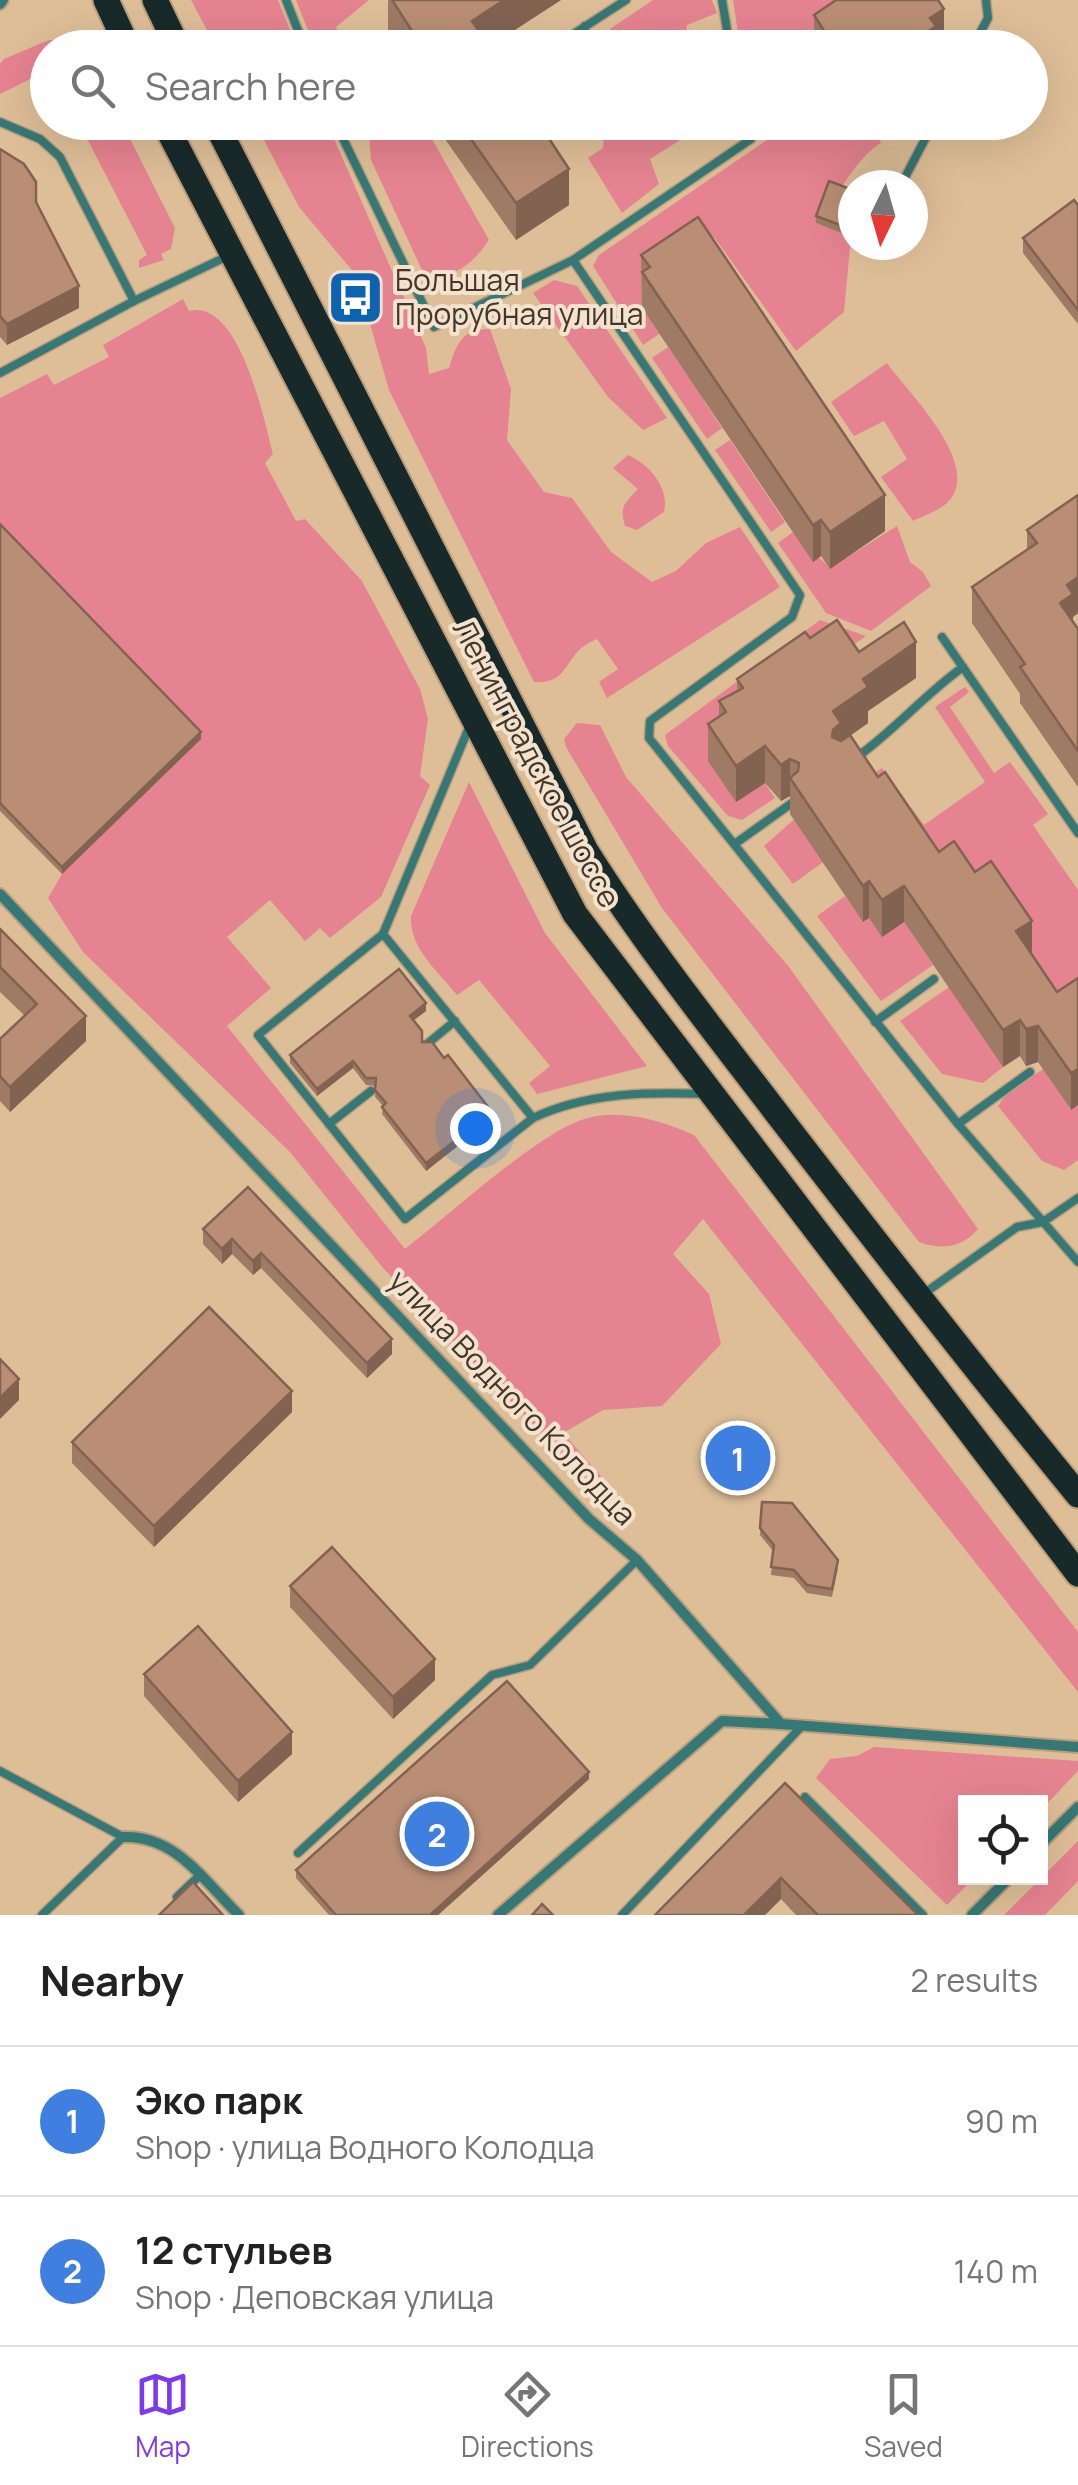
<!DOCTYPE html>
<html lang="en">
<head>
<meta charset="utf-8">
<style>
  body { margin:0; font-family:Manrope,sans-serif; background:#f2f2f2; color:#222 }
  .controls { position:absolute; right:30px; bottom:30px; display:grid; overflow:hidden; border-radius:0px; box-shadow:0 10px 40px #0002 }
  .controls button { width:90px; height:90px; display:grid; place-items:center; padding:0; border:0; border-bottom:2px solid #e0e0e0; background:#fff; color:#222; font:50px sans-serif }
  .compass { position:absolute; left:838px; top:170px; width:90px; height:90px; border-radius:50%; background:#fff; box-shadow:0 10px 40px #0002; rotate:185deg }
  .you { position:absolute; left:475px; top:1128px; width:35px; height:35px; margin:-25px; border:8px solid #fff; border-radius:50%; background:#1a73e8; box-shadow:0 0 0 15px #1a73e833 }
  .badge { display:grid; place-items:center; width:65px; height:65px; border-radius:50%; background:#7c3aed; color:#fff; font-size:32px; font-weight:700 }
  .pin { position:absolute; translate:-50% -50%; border:5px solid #fff; box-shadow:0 2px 10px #0006 }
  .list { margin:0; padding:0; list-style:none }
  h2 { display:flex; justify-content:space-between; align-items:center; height:130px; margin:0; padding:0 40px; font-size:42px }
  h2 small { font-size:32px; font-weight:400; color:#767676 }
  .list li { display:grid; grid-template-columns:65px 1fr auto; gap:30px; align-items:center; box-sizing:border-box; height:150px; padding:0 40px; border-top:2px solid #e0e0e0 }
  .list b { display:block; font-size:38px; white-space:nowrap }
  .list p { margin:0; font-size:32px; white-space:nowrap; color:#767676 }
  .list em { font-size:32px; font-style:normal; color:#767676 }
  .icon { flex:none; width:55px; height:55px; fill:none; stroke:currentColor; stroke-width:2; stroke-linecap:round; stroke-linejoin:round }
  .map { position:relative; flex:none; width:1078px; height:1915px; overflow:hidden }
  .search { position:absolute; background:#fff; box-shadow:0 10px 40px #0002; left:30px; right:30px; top:30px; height:110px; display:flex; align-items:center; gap:25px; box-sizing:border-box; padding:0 35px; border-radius:55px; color:#767676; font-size:38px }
  .sheet { height:430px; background:#fff }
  nav { display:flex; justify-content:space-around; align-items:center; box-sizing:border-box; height:140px; border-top:2px solid #e0e0e0; background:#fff; font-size:28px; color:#767676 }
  nav a { display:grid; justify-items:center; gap:5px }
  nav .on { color:#7c3aed }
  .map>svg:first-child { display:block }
</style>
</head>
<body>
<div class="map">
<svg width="1078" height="1915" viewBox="0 0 1078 1915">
  <rect width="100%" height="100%" fill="#debe97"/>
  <g fill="#e68390">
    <polygon points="191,0 278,0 297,47 216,47"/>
    <polygon points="296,0 369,0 336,27 344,47 315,48"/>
    <polygon points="653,0 712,0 717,13 687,25 684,47 609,47 610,29"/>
    <polygon points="733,0 903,0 831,48 740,47"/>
    <polygon points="49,40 72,41 79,47 48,48 47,71 0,94 0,64 4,59"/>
    <polygon points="79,123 122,123 175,228 171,249 161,254 164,260 139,268 139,260 147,255"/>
    <path d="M255 123H327L426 348 429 374 449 368C457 343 462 329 490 329L511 389 507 440 544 492 572 498 611 552 652 582 676 571 706 543 740 527 780 587 607 698 599 682 618 669 597 639C562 652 572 685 534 682L389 390 356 275 299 207Z"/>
    <path d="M368 123H423L489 240C473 263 452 284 422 270L371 160Z"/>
    <polygon points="605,123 605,122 707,123 650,159 659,184 622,213 588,158 603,148"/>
    <path d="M769 123H872L881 143C855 158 837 199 816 223L851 237 844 312 796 351 714 237 643 309 659 334 643 345 593 266 599 255 770 138Z"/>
    <polygon points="554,280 577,286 667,418 643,430 608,397 533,293"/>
    <path d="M183 299 189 311C239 298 264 419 273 454L265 463 296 521 305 519 362 581 420 689 428 719 420 776 430 785 381 897 330 938 320 928 305 941 270 900 227 937 271 988 227 1026 405 1249C448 1216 534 1137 581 1120 616 1107 662 1120 694 1135L1078 1632V1692L703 1219 673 1254 709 1294 721 1344 662 1406 603 1410 563 1433 607 1483 554 1446 383 1268 290 1152 83 952 48 898 62 874 201 739 0 531V398L47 374 54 385 109 357 103 345Z"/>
    <polygon points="668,347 688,376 696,371 704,401 722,428 707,439 652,358"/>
    <path d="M887 363C910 395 983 465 948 502 940 510 923 516 913 521L881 477 907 459 884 421 854 436 831 402Z"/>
    <polygon points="730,440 785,522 771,532 715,450"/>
    <path d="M628 455C649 464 670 488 664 512L637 530 625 526C619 506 625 503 638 489L613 468Z"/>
    <polygon points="897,526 910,562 923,572 931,586 871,631 826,613 778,543 793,532 830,568"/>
    <polygon points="820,620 866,636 810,675 764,782 775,798 742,820 728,816 668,746 665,735"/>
    <polygon points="965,687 969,692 950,707 994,773 1010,762 1048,814 1033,825 1078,890 1078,1014 858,784 882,768 924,825 985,782 935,707"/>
    <path d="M577 723 600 725 626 777 789 967 978 1229C962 1248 941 1250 919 1242L662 908 566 747 564 739Z"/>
    <path d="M469 782 545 933 647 1066 537 1094 529 1083 550 1066 479 980 457 995C438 971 409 948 411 916Z"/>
    <polygon points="800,814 806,838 823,862 793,884 764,846"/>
    <polygon points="845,896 864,922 869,918 882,936 904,922 933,965 881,1001 817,916"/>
    <polygon points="949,987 1003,1067 983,1083 942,1074 900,1021"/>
    <polygon points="1043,1069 1070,1109 1078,1105 1078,1160 1064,1170 1042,1161 998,1106 1005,1096"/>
    <polygon points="874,1747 1078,1761 1078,1771 1041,1810 1040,1802 966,1802 966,1878 974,1878 947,1905 816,1778 830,1759 857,1756"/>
    <polygon points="1078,1841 1078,1881 1045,1915 1004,1915"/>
  </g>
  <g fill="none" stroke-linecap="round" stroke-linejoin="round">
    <defs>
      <g id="lane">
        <polyline points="286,0 305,48"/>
        <polyline points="722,0 730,48"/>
        <polyline points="552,48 626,0"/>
        <polyline points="584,48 585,26"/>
        <polyline points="972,48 988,18 986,0"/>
        <polyline points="0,122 40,139 60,157 134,301 0,373"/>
        <polyline points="335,122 434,327 573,260 751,139 754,122"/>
        <polyline points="572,122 578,132 579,122"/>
        <polyline points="901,185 934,122"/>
        <polyline points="573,260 800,595 792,617 650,721 649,738 958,1124 1078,1262"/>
        <polyline points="134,301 230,255"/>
        <polyline points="942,637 1078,833"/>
        <path d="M470 725 383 934 533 1118C588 1092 647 1092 707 1094"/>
        <path d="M857 757C896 729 924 695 963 667"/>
        <polyline points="736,843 792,803"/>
        <polyline points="383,934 258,1035 405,1219 533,1118"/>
        <polyline points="875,1022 934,979"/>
        <polyline points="427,1044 455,1021"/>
        <polyline points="329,1124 371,1091"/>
        <polyline points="958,1124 1030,1072"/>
        <polyline points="922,1295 1017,1227 1043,1222 1078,1198"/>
        <polyline points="0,1771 123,1837 42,1915"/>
        <polyline points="805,1797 923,1915"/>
        <polyline points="298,1853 492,1675 530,1665 637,1560"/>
        <polyline points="177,1897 199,1876"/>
        <polyline points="622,1915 802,1726"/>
      </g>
      <g id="street">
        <polyline points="0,4 3,0"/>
        <polyline points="0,894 589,1519 637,1560 781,1724 1078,1747"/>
        <path d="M123 1837C176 1835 204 1881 239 1915"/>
        <polyline points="1040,1845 1078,1807"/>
        <polyline points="498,1915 722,1721 781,1724"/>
        <polyline points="972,1915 1009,1878"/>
      </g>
      <g id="primary">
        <polyline points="106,0 128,48"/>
        <polyline points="155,0 178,48"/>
        <polyline points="164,122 575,914 1078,1574"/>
        <path d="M215 122 586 851C645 945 715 1032 782 1120 879 1246 977 1372 1078 1495"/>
      </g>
    </defs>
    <use href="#lane" stroke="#b99e7c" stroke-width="11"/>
    <use href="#street" stroke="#b99e7c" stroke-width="14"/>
    <use href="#primary" stroke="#b99e7c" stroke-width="29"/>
    <use href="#lane" stroke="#367875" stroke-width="8"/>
    <use href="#street" stroke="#367875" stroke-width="10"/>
    <use href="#primary" stroke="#172a29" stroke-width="25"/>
  </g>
  <g fill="#9f7a64">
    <polygon points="388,0 561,0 489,46 490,48 400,48 388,30"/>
    <polygon points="814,15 944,48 814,48"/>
    <polygon points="433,122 538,122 569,205 516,240"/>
    <polygon points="0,149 36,202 79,308 7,345 0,337"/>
    <polygon points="853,190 853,231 851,237 816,223 816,216"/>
    <polygon points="1078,205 1078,324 1023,253 1023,238"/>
    <polygon points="641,255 885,531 830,569 821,556 813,562 642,308"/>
    <polygon points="1078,495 1078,613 1073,617 1073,622 1078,629 1078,787 1020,703 1020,694 972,623 972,587 1027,550 1027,530"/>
    <polygon points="0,524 201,739 62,874 0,811"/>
    <polygon points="810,638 859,652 916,678 868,711 868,723 850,736 878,777 939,852 1032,954 1057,992 1078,978 1071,1110 1038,1062 1026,1066 1020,1056 1003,1067 904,922 882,937 869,918 863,922 790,814 790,796 781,801 765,783 736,802 708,761 708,724 719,717 719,701 737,691 737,679"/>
    <polygon points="0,929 86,1041 10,1112 0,1101 0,1039 25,1016 0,992"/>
    <polygon points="426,1011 414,1020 422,1042 492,1119 426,1171 382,1114 383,1106 375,1097 376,1086 366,1085 353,1068 317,1096 290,1063 290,1055"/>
    <polygon points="248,1187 392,1354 367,1378 261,1268 253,1275 232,1254 222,1264 203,1244 203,1229"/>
    <polygon points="292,1412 154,1547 72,1463 72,1442"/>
    <polygon points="762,1502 838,1568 832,1597 807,1593 794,1578 771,1575 773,1551 760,1535"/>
    <polygon points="290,1586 435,1680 393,1719 290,1607"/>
    <polygon points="144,1674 292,1754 238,1802 144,1696"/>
    <polygon points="589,1779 438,1915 329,1915 296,1878 296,1870"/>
    <polygon points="785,1783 918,1915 796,1915 781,1899 765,1915"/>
  </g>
  <g fill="#826351">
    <polygon points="504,0 561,0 487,48 472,21"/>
    <polygon points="944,9 944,48 903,48 930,18"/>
    <polygon points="569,169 569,205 516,240 516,203"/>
    <polygon points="79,286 79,308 7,345 7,324"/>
    <polygon points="885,495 885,531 830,569 830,532"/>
    <polygon points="821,520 821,556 813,562 813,525"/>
    <polygon points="1078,577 1078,613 1073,617 1073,631 1060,603 1067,585"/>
    <polygon points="916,642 916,678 868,711 868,723 841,742 833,766 833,711 863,679"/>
    <polygon points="201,732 201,739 62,874 62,867"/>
    <polygon points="765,746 765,783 736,802 736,766"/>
    <polygon points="790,759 790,796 781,801 781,765"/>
    <polygon points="869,881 869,918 863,922 863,886"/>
    <polygon points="904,886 904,922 882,937 882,900"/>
    <polygon points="1032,921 1032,957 1016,931"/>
    <polygon points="426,1003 426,1011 410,1023 410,1016"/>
    <polygon points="86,1016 86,1041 10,1112 10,1087"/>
    <polygon points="1020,1020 1020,1056 1003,1067 1003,1030"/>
    <polygon points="1038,1026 1038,1062 1026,1066 1026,1029"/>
    <polygon points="353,1061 353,1068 317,1096 317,1089"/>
    <polygon points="1078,1069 1078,1105 1071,1110 1071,1073"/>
    <polygon points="492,1112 492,1119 426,1171 426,1163"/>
    <polygon points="232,1239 232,1254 222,1264 222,1249"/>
    <polygon points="261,1253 261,1268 253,1275 253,1261"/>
    <polygon points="392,1339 392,1354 367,1378 367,1363"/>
    <polygon points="19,1379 19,1400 0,1419 0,1398"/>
    <polygon points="292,1391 292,1412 154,1547 154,1526"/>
    <polygon points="435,1659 435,1680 393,1719 393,1697"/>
    <polygon points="292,1732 292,1754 238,1802 238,1781"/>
    <polygon points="589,1772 589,1779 438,1915 430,1915"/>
    <polygon points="781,1878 781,1899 765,1915 744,1915"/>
  </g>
  <g fill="#b98e74" stroke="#826351" stroke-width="2.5">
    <polygon points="392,0 504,0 472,21 490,48 423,48"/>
    <polygon points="836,0 938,0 944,9 930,18 936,26 903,48 835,48 814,15"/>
    <polygon points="459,122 538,122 569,169 516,203"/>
    <polygon points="0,149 24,164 36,182 36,202 79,286 7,324 0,316"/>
    <polygon points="829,181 853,190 853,223 851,229 816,216"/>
    <polygon points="1074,200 1078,205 1078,310 1023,238"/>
    <polygon points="698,217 885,495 830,532 821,520 813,525 642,272 650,267 641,255"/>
    <polygon points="1078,495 1078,577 1067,585 1073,594 1060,603 1078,629 1078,751 1020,667 1025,664 972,587 1037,543 1027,530"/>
    <polygon points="0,524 201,732 62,867 0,803"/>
    <polygon points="837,620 859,652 904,622 916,642 863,679 868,687 833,711 841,723 833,730 832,737 841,741 850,735 878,777 885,772 939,852 954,841 975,872 991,861 1032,921 1016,931 1057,992 1078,978 1078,1069 1071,1073 1038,1026 1026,1029 1020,1020 1003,1030 904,886 882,900 869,881 863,886 790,778 798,771 799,763 790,759 781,765 765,746 736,766 708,724 726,712 719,701 743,688 737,679 805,632 810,638"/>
    <polygon points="0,929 86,1016 10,1087 0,1076 0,1039 37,1004 0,967"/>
    <polygon points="399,969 426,1003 410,1016 422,1031 422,1042 432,1042 444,1058 448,1055 492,1112 426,1163 382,1107 386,1103 375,1090 376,1078 366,1078 353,1061 317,1089 290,1055"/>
    <polygon points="248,1187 392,1339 367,1363 261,1253 253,1261 232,1239 222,1249 203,1229"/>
    <polygon points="209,1307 292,1391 154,1526 72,1442"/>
    <polygon points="0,1359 19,1379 0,1398"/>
    <polygon points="762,1502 792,1503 838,1560 832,1589 807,1585 794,1570 771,1567 774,1545 760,1528"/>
    <polygon points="332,1547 435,1659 393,1697 290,1586"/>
    <polygon points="198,1626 292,1732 238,1781 144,1674"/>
    <polygon points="507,1681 589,1772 430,1915 336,1915 296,1870"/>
    <polygon points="785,1783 918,1915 818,1915 781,1878 744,1915 655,1915"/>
    <polygon points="193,1882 223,1915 159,1915"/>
    <polygon points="542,1904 553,1915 532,1915"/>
  </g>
  <defs>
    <symbol id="bus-square" viewBox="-11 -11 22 22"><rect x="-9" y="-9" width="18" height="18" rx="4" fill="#0e63b1" stroke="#f2e2ce"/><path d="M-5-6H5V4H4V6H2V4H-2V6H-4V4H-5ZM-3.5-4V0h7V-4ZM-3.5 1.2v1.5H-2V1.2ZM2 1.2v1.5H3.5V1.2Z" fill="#fff"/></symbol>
  </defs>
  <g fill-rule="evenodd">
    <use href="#bus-square" x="324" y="266" width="63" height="63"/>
  </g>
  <g text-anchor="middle" stroke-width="8" stroke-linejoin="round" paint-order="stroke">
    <g font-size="30" fill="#443727" stroke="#f2e2ce" text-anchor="start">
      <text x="395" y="291">Большая<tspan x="395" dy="34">Прорубная улица</tspan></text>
    </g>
    <g font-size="30" fill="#443727" stroke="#f2e2ce">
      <text transform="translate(536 764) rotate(62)" y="10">Ленинградское шоссе</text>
      <text transform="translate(512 1398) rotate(46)" y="10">улица Водного Колодца</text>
    </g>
  </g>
</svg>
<div class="controls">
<button><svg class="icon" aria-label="locate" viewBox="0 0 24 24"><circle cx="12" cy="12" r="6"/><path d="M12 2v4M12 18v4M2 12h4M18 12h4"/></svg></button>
</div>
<svg class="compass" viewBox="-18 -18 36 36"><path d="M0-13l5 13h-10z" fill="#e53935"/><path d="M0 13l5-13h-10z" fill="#767676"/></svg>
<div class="you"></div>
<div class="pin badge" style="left:738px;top:1458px;background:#3f7fe0">1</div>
<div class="pin badge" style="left:437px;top:1834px;background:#3f7fe0">2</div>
<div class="search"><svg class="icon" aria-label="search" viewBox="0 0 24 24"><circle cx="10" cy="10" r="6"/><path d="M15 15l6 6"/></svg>Search here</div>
</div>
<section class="sheet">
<h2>Nearby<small>2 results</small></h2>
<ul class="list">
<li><span class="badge" style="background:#3f7fe0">1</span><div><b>Эко парк</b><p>Shop · улица Водного Колодца</p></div><em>90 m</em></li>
<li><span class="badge" style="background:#3f7fe0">2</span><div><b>12 стульев</b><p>Shop · Деповская улица</p></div><em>140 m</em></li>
</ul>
</section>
<nav>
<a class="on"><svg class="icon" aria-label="map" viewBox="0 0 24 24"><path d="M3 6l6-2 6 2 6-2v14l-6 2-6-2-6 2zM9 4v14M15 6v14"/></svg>Map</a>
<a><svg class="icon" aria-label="directions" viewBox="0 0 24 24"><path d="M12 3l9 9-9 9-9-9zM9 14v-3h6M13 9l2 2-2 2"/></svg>Directions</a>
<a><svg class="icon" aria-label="saved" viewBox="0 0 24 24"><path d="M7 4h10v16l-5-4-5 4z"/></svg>Saved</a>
</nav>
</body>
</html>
